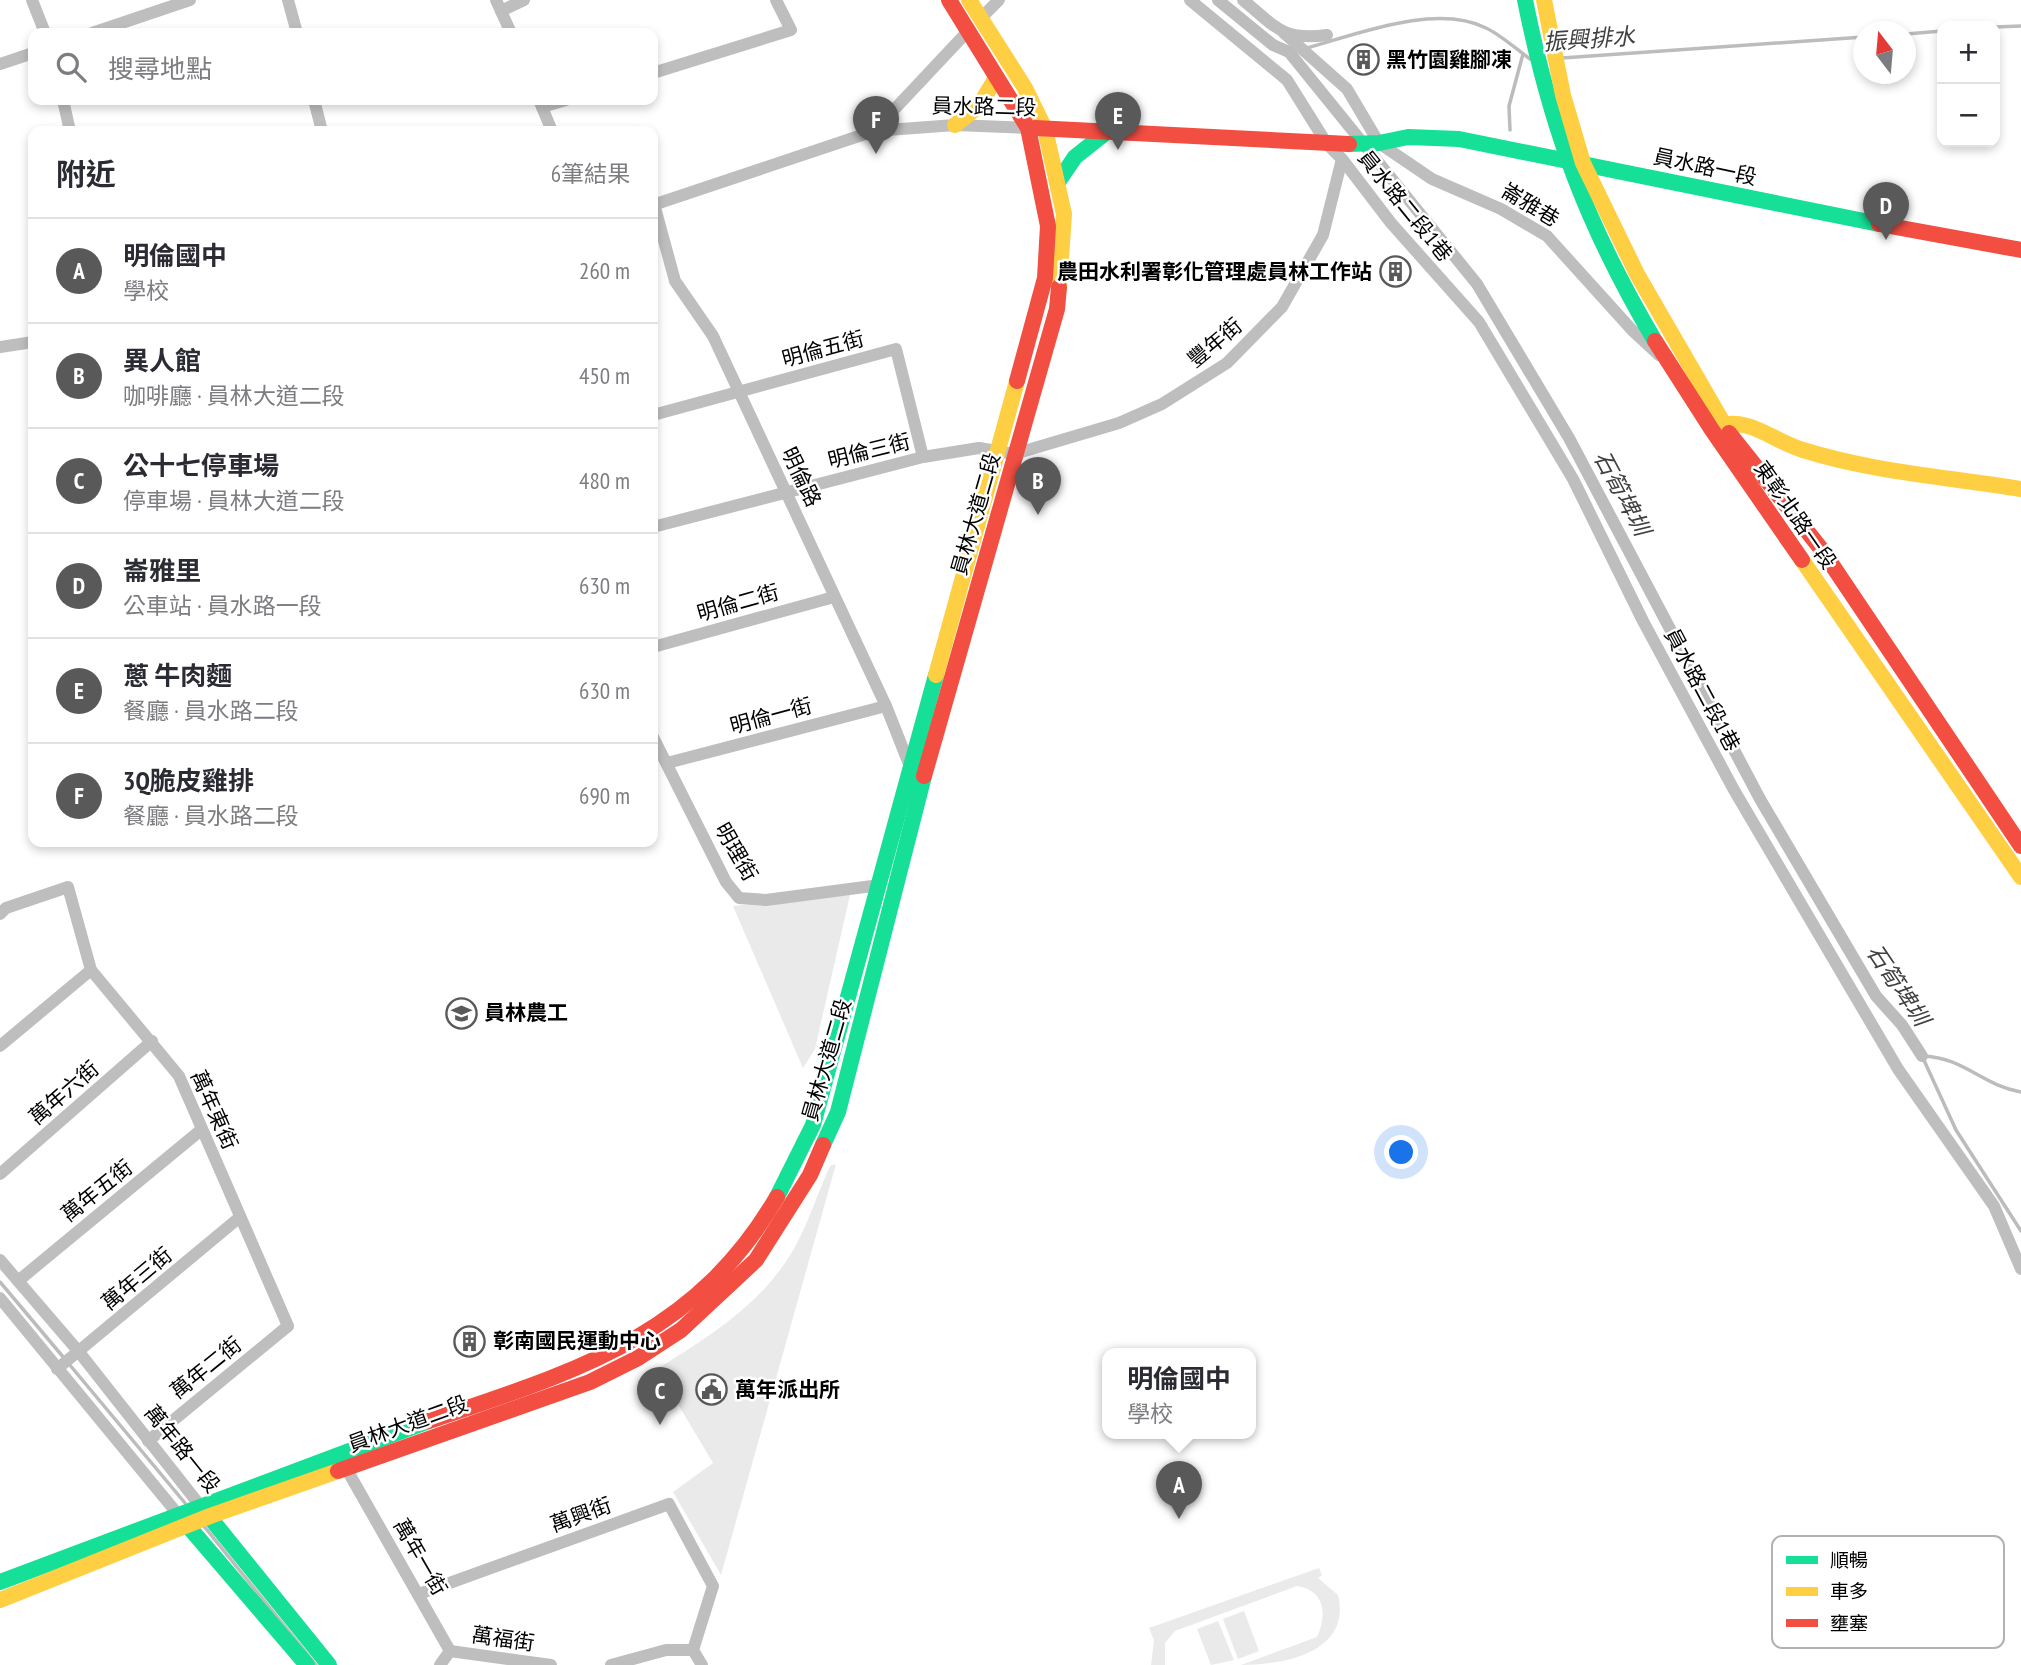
<!DOCTYPE html>
<html lang="zh-TW">
<head>
<meta charset="utf-8">
<style>
  body { margin:0; font-family:"PT Sans Narrow","Noto Sans TC",sans-serif; background:#f2f2f3; color:#2b2b33 }
  .controls { position:absolute; right:21px; top:21px; display:grid; overflow:hidden; border-radius:14px; box-shadow:0 4px 10px #0003 }
  .controls button { width:63px; height:63px; display:grid; place-items:center; padding:0; border:0; border-bottom:2px solid #e1e1e2; background:#fff; color:#2b2b33; font:35px sans-serif }
  .compass { position:absolute; left:1853px; top:21px; width:63px; height:63px; border-radius:50%; background:#fff; box-shadow:0 4px 10px #0003; rotate:344deg }
  .you { position:absolute; left:1402px; top:1153px; width:24px; height:24px; margin:-18px; border:5px solid #fff; border-radius:50%; background:#1a73e8; box-shadow:0 0 0 10px #1a73e833 }
  .badge { display:grid; place-items:center; width:46px; height:46px; border-radius:50%; background:#595959; color:#fff; font-size:23px; font-weight:700 }
  .pin { position:absolute; translate:-50% -58px; filter:drop-shadow(0 2px 4px #0008) }
  .pin::after { content:''; position:absolute; top:37px; width:24px; height:21px; background:inherit; clip-path:polygon(0 0,100% 0,50% 100%) }
  .popup { position:absolute; left:1102px; top:1348px; width:154px; height:91px; box-sizing:border-box; display:grid; place-content:center; border-radius:14px; background:#fff; filter:drop-shadow(0 2px 5px #0005); font-size:23px; white-space:nowrap; color:#7c7c81 }
  .popup b { font-size:26px; color:#2b2b33 }
  .popup::after { content:''; position:absolute; left:50%; top:100%; margin-left:-14px; border:14px solid transparent; border-top-color:#fff }
  .list { margin:0; padding:0; list-style:none }
  h2 { display:flex; justify-content:space-between; align-items:center; height:91px; margin:0; padding:0 28px; font-size:30px }
  h2 small { font-size:23px; font-weight:400; color:#7c7c81 }
  .list li { display:grid; grid-template-columns:46px 1fr auto; gap:21px; align-items:center; box-sizing:border-box; height:105px; padding:0 28px; border-top:2px solid #e1e1e2 }
  .list b { display:block; font-size:26px; white-space:nowrap }
  .list p { margin:0; font-size:23px; white-space:nowrap; color:#7c7c81 }
  .list em { font-size:23px; font-style:normal; color:#7c7c81 }
  .icon { flex:none; width:38px; height:38px; fill:none; stroke:currentColor; stroke-width:2; stroke-linecap:round; stroke-linejoin:round }
  .map { position:relative; flex:none; width:2021px; height:1665px; overflow:hidden }
  .search { position:absolute; background:#fff; box-shadow:0 4px 10px #0003; left:28px; top:28px; width:630px; height:77px; display:flex; align-items:center; gap:18px; box-sizing:border-box; padding:0 24px; border-radius:14px; color:#7c7c81; font-size:26px }
  .panel { position:absolute; background:#fff; box-shadow:0 4px 10px #0003; left:28px; top:126px; width:630px; height:721px; border-radius:14px }
  .map>svg:first-child { display:block }
</style>
</head>
<body>
<div class="map">
<svg width="2021" height="1665" viewBox="0 0 2021 1665">
  <rect width="100%" height="100%" fill="#fff"/>
  <g fill="#eaeaea">
    <polygon points="850,895 815,1049 803,1068 733,906"/>
    <path d="M836 1164 721 1575 673 1492 713 1463 657 1369C711 1336 765 1302 796 1245 809 1221 818 1192 830 1166Z"/>
    <path d="M1319 1568 1322 1575 1318 1578 1338 1595C1352 1653 1283 1665 1241 1665L1317 1637C1327 1615 1326 1591 1297 1586L1175 1631 1165 1643V1665H1151L1154 1640 1149 1628Z"/>
    <polygon points="1244,1611 1259,1651 1238,1659 1223,1619"/>
    <polygon points="1218,1621 1234,1660 1211,1665 1197,1629"/>
  </g>
  <g fill="none" stroke-linecap="round" stroke-linejoin="round">
    <g stroke="#bcbcbc" stroke-width="3.5">
      <polyline points="1995,27 2021,26"/>
      <polyline points="1906,34 1942,31"/>
      <path d="M1307 48C1358 34 1436 3 1486 28 1501 35 1516 49 1530 59"/>
      <polyline points="1562,58 1864,37"/>
      <polyline points="1510,130 1509,106 1523,54"/>
      <path d="M2021 1092C1981 1085 1964 1057 1922 1056L1956 1130 2021 1231"/>
      <polyline points="0,1282 64,1358"/>
      <polyline points="69,1364 185,1503"/>
      <polyline points="203,1525 316,1665"/>
    </g>
    <polyline stroke="#bcbcbc" stroke-width="12" points="1218,0 1273,45 1289,52 1477,284 1569,438 1760,799 1876,996 1902,1025 1922,1056"/>
    <g stroke="#bebebe" stroke-width="12">
      <polyline points="32,0 45,33"/>
      <polyline points="288,0 297,33"/>
      <polyline points="496,0 511,33"/>
      <polyline points="1190,0 1287,80 1327,144 1342,159 1391,223 1479,322 1573,479 1643,621 1734,790 1898,1069 1994,1206 2021,1269"/>
      <path d="M1243 0C1276 27 1282 41 1327 35"/>
      <polyline points="501,11 524,0"/>
      <polyline points="981,18 999,0"/>
      <polyline points="92,33 190,0"/>
      <polyline points="1284,33 1347,89 1379,143 1432,179 1501,209 1547,236 1632,330 1659,355"/>
      <polyline points="0,64 33,53"/>
      <polyline points="653,73 791,30 776,0"/>
      <polyline points="63,100 70,131"/>
      <polyline points="314,100 322,131"/>
      <polyline points="539,100 552,131"/>
      <polyline points="542,107 566,100"/>
      <polyline points="874,131 968,31"/>
      <polyline points="654,204 675,281 713,336 886,706 911,769"/>
      <polyline points="653,205 874,131 955,125 1028,128"/>
      <polyline points="0,347 33,342"/>
      <polyline points="653,415 896,349 923,457"/>
      <polyline points="653,527 923,457 979,448 1014,454 1119,423 1162,404 1227,363 1282,307 1323,235 1342,159"/>
      <polyline points="653,647 834,597"/>
      <polyline points="653,737 726,882 739,898 766,900 880,885"/>
      <polyline points="667,763 886,706"/>
      <polyline points="0,914 6,908 68,887 91,970 179,1076 288,1326 148,1441"/>
      <polyline points="0,1046 91,970"/>
      <polyline points="0,1174 152,1041"/>
      <polyline points="0,1260 79,1352 198,1503"/>
      <polyline points="18,1281 201,1130"/>
      <polyline points="0,1298 176,1512"/>
      <polyline points="57,1369 240,1217"/>
      <polyline points="346,1468 450,1651 440,1665"/>
      <polyline points="419,1594 669,1504 713,1586 693,1650"/>
      <polyline points="693,1650 702,1665"/>
      <polyline points="450,1651 551,1665"/>
      <polyline points="611,1665 666,1650 693,1650"/>
    </g>
    <g stroke="#16e098" stroke-width="16">
      <path d="M1525 0C1551 130 1587 226 1655 341"/>
      <polyline points="1349,144 1379,143 1408,137 1459,139 1879,224"/>
      <polyline points="1058,182 1075,157 1104,134"/>
      <polyline points="823,1145 838,1112 924,776"/>
      <polyline points="777,1197 813,1125 936,675"/>
      <polyline points="203,1509 329,1665"/>
      <polyline points="182,1519 307,1665"/>
      <polyline points="0,1582 429,1421"/>
    </g>
    <g stroke="#ffcf43" stroke-width="16">
      <polyline points="969,0 1025,88 1045,129 1064,214 1059,287"/>
      <polyline points="1544,0 1563,95 1583,163 1637,274 1729,433"/>
      <polyline points="955,125 979,106 996,78"/>
      <path d="M1717 426C1749 416 1773 441 1803 450 1873 472 1948 477 2021 489"/>
      <polyline points="1802,560 2021,877"/>
      <polyline points="936,675 1017,381"/>
      <polyline points="0,1600 210,1516 338,1471"/>
    </g>
    <g stroke="#f24e42" stroke-width="16">
      <polyline points="949,0 1028,128 1048,226 1045,278 1017,381"/>
      <polyline points="1035,128 1349,144"/>
      <polyline points="1879,224 2021,250"/>
      <polyline points="1655,341 1712,430 1802,560"/>
      <polyline points="1729,433 1822,550 2021,846"/>
      <polyline points="924,776 1057,309 1059,287"/>
      <path d="M429 1421C573 1372 695 1338 777 1197"/>
      <polyline points="338,1471 590,1382 638,1358 681,1330 756,1260 810,1175 823,1145"/>
    </g>
  </g>
  <defs>
    <symbol id="building-ring" viewBox="-11 -11 22 22"><circle r="9.5" fill="#fff" stroke="#595959" stroke-width="1.5"/><path d="M-4-6H4V6H1V3H-1V6H-4ZM-2.5-4.3h1.7v1.8h-1.7ZM.8-4.3h1.7v1.8H.8ZM-2.5-1h1.7V.8h-1.7ZM.8-1h1.7V.8H.8Z" fill="#595959"/></symbol>
    <symbol id="school-ring" viewBox="-11 -11 22 22"><circle r="9.5" fill="#fff" stroke="#595959" stroke-width="1.5"/><path d="M0-5L7-2L0 1L-7-2ZM-4 1L0 2.5L4 1V4Q0 6-4 4Z" fill="#595959"/></symbol>
    <symbol id="civic-ring" viewBox="-11 -11 22 22"><circle r="9.5" fill="#fff" stroke="#595959" stroke-width="1.5"/><path d="M-.6-6.5H3V-4.5H.6V-3L4-1V1h2V6H-6V1h2V-1L-.6-3ZM-1.2 2.5V6h2.4V2.5Z" fill="#595959"/></symbol>
  </defs>
  <g fill-rule="evenodd">
    <use href="#building-ring" x="1346" y="42" width="35" height="35"/>
    <use href="#building-ring" x="1378" y="254" width="35" height="35"/>
    <use href="#school-ring" x="444" y="996" width="35" height="35"/>
    <use href="#building-ring" x="452" y="1324" width="35" height="35"/>
    <use href="#civic-ring" x="694" y="1372" width="35" height="35"/>
  </g>
  <g text-anchor="middle" stroke-width="5" stroke-linejoin="round" paint-order="stroke">
    <g font-size="21" font-weight="bold" fill="#000" stroke="#fff" text-anchor="start">
      <text x="1386" y="67">黑竹園雞腳凍</text>
      <text x="1372" y="279" text-anchor="end">農田水利署彰化管理處員林工作站</text>
      <text x="484" y="1020">員林農工</text>
      <text x="493" y="1348">彰南國民運動中心</text>
      <text x="735" y="1397">萬年派出所</text>
    </g>
    <g font-size="21" fill="#000" stroke="#fff">
      <text transform="translate(984 107) rotate(1)" y="7">員水路二段</text>
      <text transform="translate(1705 167) rotate(12)" y="7">員水路一段</text>
      <text transform="translate(1530 205) rotate(31)" y="7">崙雅巷</text>
      <text transform="translate(1405 206) rotate(51)" y="7">員水路二段1巷</text>
      <text transform="translate(1215 343) rotate(-40)" y="7">豐年街</text>
      <text transform="translate(823 349) rotate(-15)" y="7">明倫五街</text>
      <text transform="translate(869 451) rotate(-14)" y="7">明倫三街</text>
      <text transform="translate(801 477) rotate(64)" y="7">明倫路</text>
      <text transform="translate(976 514) rotate(-74)" y="7">員林大道二段</text>
      <text transform="translate(1795 515) rotate(55)" y="7">東彰北路一段</text>
      <text transform="translate(738 603) rotate(-16)" y="7">明倫二街</text>
      <text transform="translate(1702 690) rotate(62)" y="7">員水路二段1巷</text>
      <text transform="translate(771 716) rotate(-15)" y="7">明倫一街</text>
      <text transform="translate(736 852) rotate(60)" y="7">明理街</text>
      <text transform="translate(827 1060) rotate(-74)" y="7">員林大道二段</text>
      <text transform="translate(64 1093) rotate(-41)" y="7">萬年六街</text>
      <text transform="translate(214 1110) rotate(66)" y="7">萬年東街</text>
      <text transform="translate(97 1191) rotate(-39)" y="7">萬年五街</text>
      <text transform="translate(137 1279) rotate(-40)" y="7">萬年三街</text>
      <text transform="translate(206 1368) rotate(-39)" y="7">萬年二街</text>
      <text transform="translate(408 1424) rotate(-20)" y="7">員林大道二段</text>
      <text transform="translate(182 1449) rotate(51)" y="7">萬年路一段</text>
      <text transform="translate(581 1515) rotate(-20)" y="7">萬興街</text>
      <text transform="translate(420 1557) rotate(60)" y="7">萬年一街</text>
      <text transform="translate(503 1639) rotate(8)" y="7">萬福街</text>
    </g>
    <g font-size="23" font-style="italic" fill="#404040" stroke="#fff">
      <text transform="translate(1589 39) rotate(-4)" y="8">振興排水</text>
      <text transform="translate(1622 493) rotate(62)" y="8">石筍埤圳</text>
      <text transform="translate(1898 985) rotate(56)" y="8">石筍埤圳</text>
    </g>
  </g>
  <rect x="1772" y="1536" width="232" height="112" rx="10" fill="#fff" stroke="#b2b2b2" stroke-width="2"/>
  <rect x="1786" y="1556" width="32" height="8" fill="#16e098"/>
  <rect x="1786" y="1587" width="32" height="9" fill="#ffcf43"/>
  <rect x="1786" y="1619" width="32" height="8" fill="#f24e42"/>
  <g font-size="19" fill="#000">
    <text x="1830" y="1567">順暢</text>
    <text x="1830" y="1598">車多</text>
    <text x="1830" y="1630">壅塞</text>
  </g>
</svg>
<div class="controls">
<button>+</button>
<button>−</button>
</div>
<svg class="compass" viewBox="-18 -18 36 36"><path d="M0-13l5 13h-10z" fill="#e53935"/><path d="M0 13l5-13h-10z" fill="#7c7c81"/></svg>
<div class="you"></div>
<div class="pin badge" style="left:1179px;top:1519px">A</div>
<div class="popup"><b>明倫國中</b>學校</div>
<div class="pin badge" style="left:1038px;top:515px">B</div>
<div class="pin badge" style="left:660px;top:1425px">C</div>
<div class="pin badge" style="left:1886px;top:240px">D</div>
<div class="pin badge" style="left:1118px;top:150px">E</div>
<div class="pin badge" style="left:876px;top:154px">F</div>
<div class="search"><svg class="icon" aria-label="search" viewBox="0 0 24 24"><circle cx="10" cy="10" r="6"/><path d="M15 15l6 6"/></svg>搜尋地點</div>
<section class="panel">
<h2>附近<small>6筆結果</small></h2>
<ul class="list">
<li><span class="badge">A</span><div><b>明倫國中</b><p>學校</p></div><em>260 m</em></li>
<li><span class="badge">B</span><div><b>異人館</b><p>咖啡廳 · 員林大道二段</p></div><em>450 m</em></li>
<li><span class="badge">C</span><div><b>公十七停車場</b><p>停車場 · 員林大道二段</p></div><em>480 m</em></li>
<li><span class="badge">D</span><div><b>崙雅里</b><p>公車站 · 員水路一段</p></div><em>630 m</em></li>
<li><span class="badge">E</span><div><b>蔥 牛肉麵</b><p>餐廳 · 員水路二段</p></div><em>630 m</em></li>
<li><span class="badge">F</span><div><b>3Q脆皮雞排</b><p>餐廳 · 員水路二段</p></div><em>690 m</em></li>
</ul>
</section>
</div>
</body>
</html>
